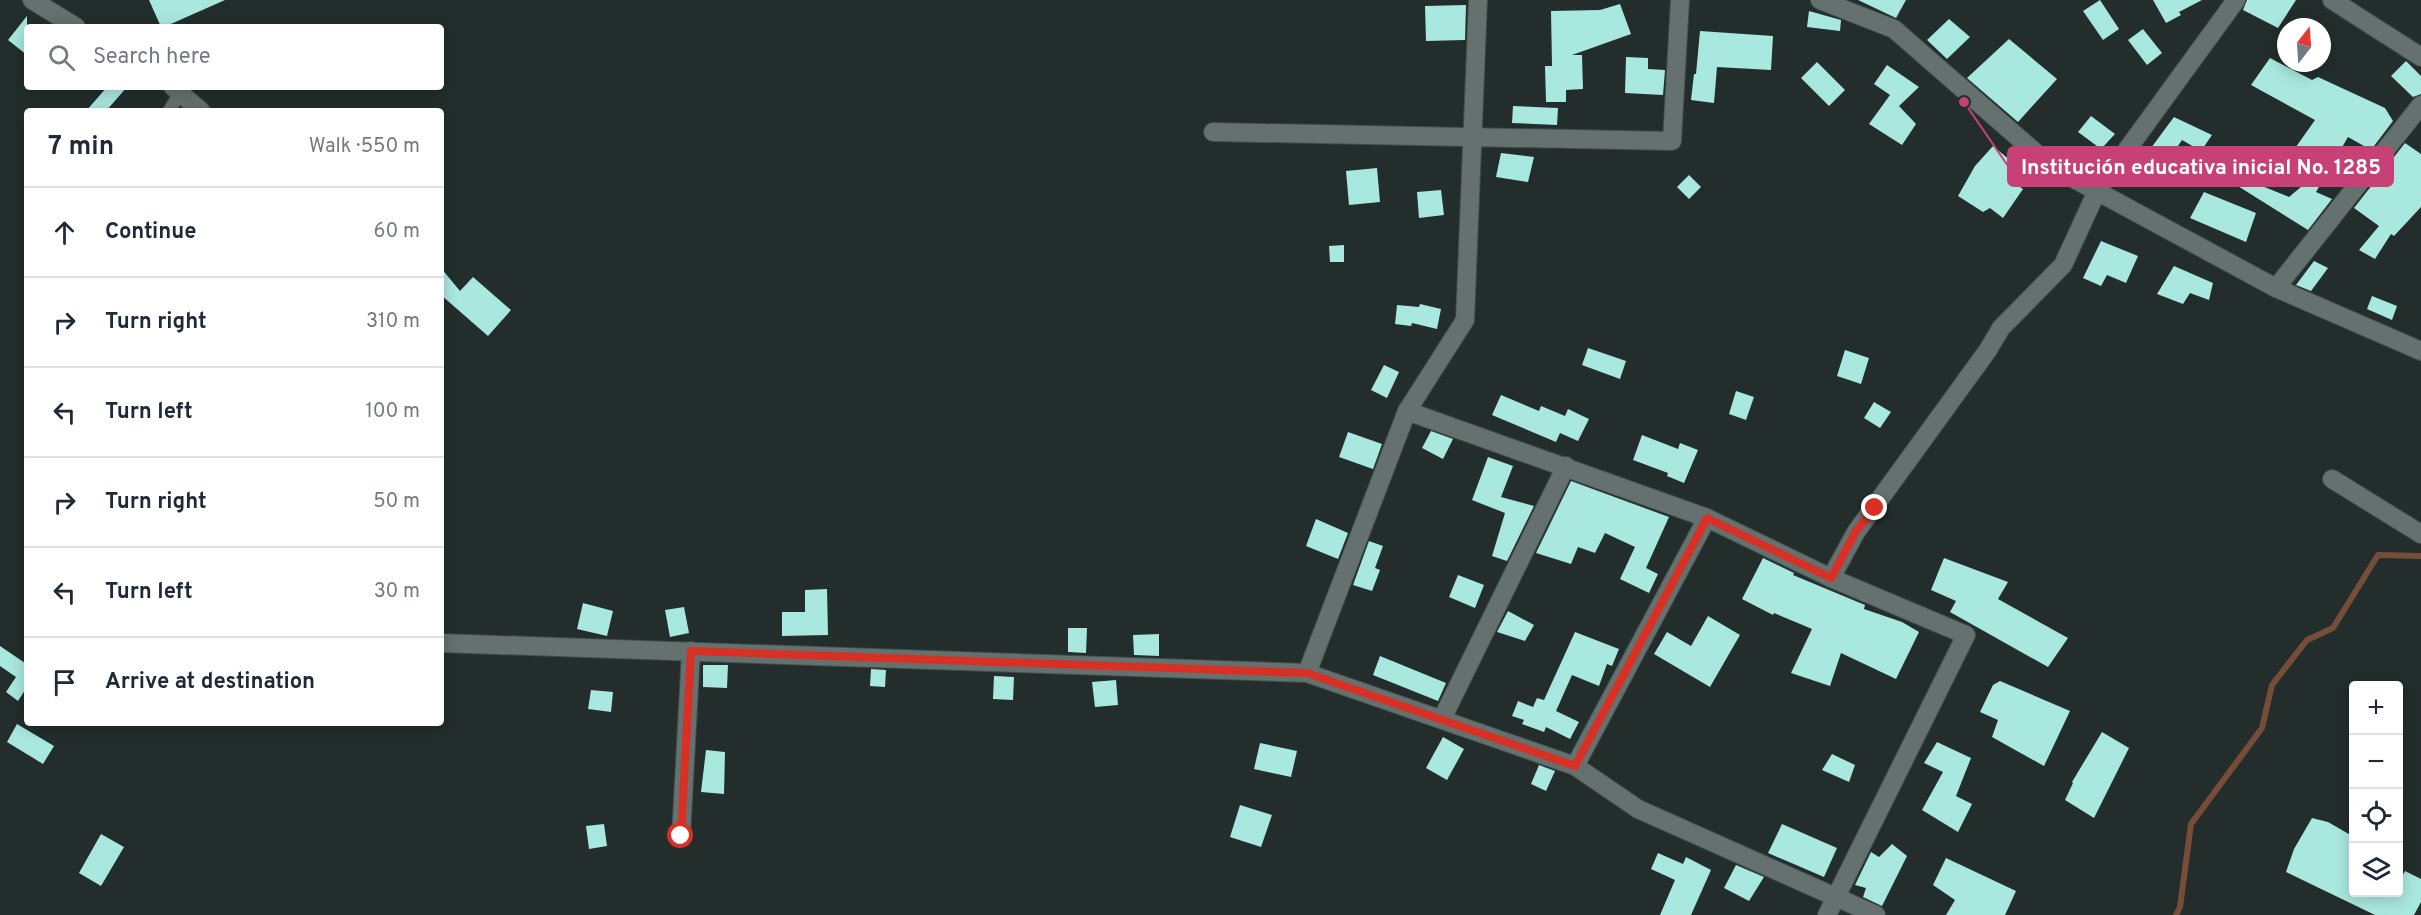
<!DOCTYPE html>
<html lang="en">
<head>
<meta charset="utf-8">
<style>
  body { margin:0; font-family:Overpass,sans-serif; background:#f2f2f3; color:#1f2937 }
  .controls { position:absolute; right:18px; bottom:18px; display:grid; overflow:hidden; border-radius:6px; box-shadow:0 3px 15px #0003 }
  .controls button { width:54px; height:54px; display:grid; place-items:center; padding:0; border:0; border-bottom:2px solid #e0e1e3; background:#fff; color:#1f2937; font:30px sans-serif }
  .compass { position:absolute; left:2277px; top:18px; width:54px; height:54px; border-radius:50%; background:#fff; box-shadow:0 3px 15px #0003; rotate:17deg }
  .stop { position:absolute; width:18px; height:18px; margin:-14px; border:4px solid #d93025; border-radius:50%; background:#fff }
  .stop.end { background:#d93025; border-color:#fff; box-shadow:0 2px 6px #0008 }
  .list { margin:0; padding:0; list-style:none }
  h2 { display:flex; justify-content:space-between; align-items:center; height:78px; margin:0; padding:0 24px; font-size:26px }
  h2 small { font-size:20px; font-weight:400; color:#747a83 }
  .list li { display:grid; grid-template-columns:39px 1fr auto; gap:18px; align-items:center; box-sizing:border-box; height:90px; padding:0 24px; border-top:2px solid #e0e1e3 }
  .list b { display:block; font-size:22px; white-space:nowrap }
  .list em { font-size:20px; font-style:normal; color:#747a83 }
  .icon { flex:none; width:33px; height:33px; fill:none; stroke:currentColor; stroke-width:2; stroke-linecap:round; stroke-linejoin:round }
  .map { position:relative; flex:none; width:2421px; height:915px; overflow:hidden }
  .search { position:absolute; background:#fff; box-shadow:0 3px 15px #0003; left:24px; top:24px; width:420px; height:66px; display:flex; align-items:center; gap:15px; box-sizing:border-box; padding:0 21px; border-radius:6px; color:#747a83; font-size:22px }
  .panel { position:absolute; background:#fff; box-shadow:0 3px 15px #0003; left:24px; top:108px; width:420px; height:618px; border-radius:6px }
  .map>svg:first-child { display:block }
</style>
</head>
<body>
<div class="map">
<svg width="2421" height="915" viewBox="0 0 2421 915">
  <rect width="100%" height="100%" fill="#222d2c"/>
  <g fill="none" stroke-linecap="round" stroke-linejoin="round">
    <polyline stroke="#764d38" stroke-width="6" points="2176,915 2180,907 2191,824 2262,728 2272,685 2307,640 2333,628 2378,555 2421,556"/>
  </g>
  <g fill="#a9e8df">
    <polygon points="149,0 225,0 164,27 161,27"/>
    <polygon points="1858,0 1906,0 1896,18"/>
    <polygon points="2100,0 2119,29 2103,40 2083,11"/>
    <polygon points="2153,0 2202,0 2179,12 2181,15 2166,23"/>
    <polygon points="2247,0 2296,0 2278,28 2243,10"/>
    <polygon points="1620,4 1631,34 1572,55 1582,55 1583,89 1566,90 1566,102 1546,102 1545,66 1552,66 1551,11 1600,10"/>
    <polygon points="1466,5 1465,40 1426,41 1425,6"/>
    <polygon points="1809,11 1841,20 1840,31 1807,27"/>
    <polygon points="27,16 27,55 8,40"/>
    <polygon points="1949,19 1970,37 1947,59 1927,40"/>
    <polygon points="2143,29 2162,53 2147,65 2128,40"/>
    <polygon points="1700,31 1773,36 1771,70 1717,67 1714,103 1691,100 1694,74 1696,74"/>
    <polygon points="2009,39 2057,79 2018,122 1967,78"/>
    <polygon points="1626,57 1648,58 1648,69 1665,70 1663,95 1625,93"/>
    <polygon points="2270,58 2312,80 2318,77 2385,108 2393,121 2371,150 2348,137 2316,192 2332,199 2308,230 2233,183 2237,176 2289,197 2314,176 2286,161 2315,120 2251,85"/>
    <polygon points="2406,61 2421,76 2421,94 2413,97 2391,76"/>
    <polygon points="1817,62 1845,90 1829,106 1801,78"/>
    <polygon points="1887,65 1919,87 1899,106 1916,124 1902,145 1869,124 1890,95 1874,84"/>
    <polygon points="107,87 127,87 106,111 86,111"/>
    <polygon points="1513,106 1558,108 1557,125 1512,123"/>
    <polygon points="2091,116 2115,134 2101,149 2078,132"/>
    <polygon points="2174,117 2212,135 2201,151 2182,140 2161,171 2142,160"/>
    <polygon points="2405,143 2421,154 2421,207 2394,236 2391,234 2375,259 2359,250 2379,226 2354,208"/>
    <polygon points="1993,146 2017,166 2008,179 2023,189 2003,218 1990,208 1983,212 1958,196 1975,166"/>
    <polygon points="1501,153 1534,157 1528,182 1496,177"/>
    <polygon points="1377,168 1380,202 1349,205 1346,171"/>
    <polygon points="1689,175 1701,187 1689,199 1677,187"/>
    <polygon points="1441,190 1444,215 1419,218 1417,192"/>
    <polygon points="2204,192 2256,213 2246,242 2190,218"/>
    <polygon points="2101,241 2138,256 2126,283 2107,275 2101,286 2083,278"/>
    <polygon points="1344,245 1344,262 1330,262 1329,246"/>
    <polygon points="2314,261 2328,268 2311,291 2296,285"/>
    <polygon points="2174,266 2213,283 2209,300 2190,293 2183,304 2157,294"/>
    <polygon points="441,268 460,291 473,277 511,310 488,336 441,295"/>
    <polygon points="2372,296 2397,306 2392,320 2367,309"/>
    <polygon points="1420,304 1441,309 1437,329 1412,323 1411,326 1395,324 1397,305 1419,307"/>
    <polygon points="1588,348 1626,361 1620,379 1582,365"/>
    <polygon points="1845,350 1869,358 1861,384 1837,376"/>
    <polygon points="1384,365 1399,372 1387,398 1371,390"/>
    <polygon points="1736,391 1754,397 1746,420 1729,414"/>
    <polygon points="1501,395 1539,411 1541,406 1565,416 1568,409 1589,419 1578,441 1560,433 1556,442 1492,415"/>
    <polygon points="1874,402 1891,412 1880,428 1864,418"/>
    <polygon points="1431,431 1453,439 1443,459 1422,448"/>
    <polygon points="1348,432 1382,444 1373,469 1339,457"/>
    <polygon points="1642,435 1678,449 1680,443 1698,450 1684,483 1667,476 1668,473 1633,460"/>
    <polygon points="1488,457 1513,466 1501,497 1534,506 1507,561 1492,556 1505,513 1472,500"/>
    <polygon points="1571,481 1669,517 1646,568 1658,574 1649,593 1620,579 1635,547 1605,533 1595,553 1578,547 1571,564 1536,553"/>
    <polygon points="1316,519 1348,533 1338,559 1306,546"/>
    <polygon points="1369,541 1383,546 1375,568 1380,570 1372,591 1353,585"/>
    <polygon points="1763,558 1794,573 1793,575 1865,605 1864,609 1902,622 1919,632 1896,679 1841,653 1830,686 1791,673 1812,629 1774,613 1773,615 1742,599"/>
    <polygon points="1944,558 2008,582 1998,599 2068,638 2048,667 1950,612 1956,601 1931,590"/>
    <polygon points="1458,575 1484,585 1475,608 1449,597"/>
    <polygon points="827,589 828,635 782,636 782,612 805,612 805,590"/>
    <polygon points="583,603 613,611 607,636 577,629"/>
    <polygon points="684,607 689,633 670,637 665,610"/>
    <polygon points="1508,611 1534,625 1525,641 1497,632"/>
    <polygon points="1708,616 1740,635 1710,687 1654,654 1667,632 1691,646"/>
    <polygon points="1068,628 1087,628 1086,653 1068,652"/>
    <polygon points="1575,632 1619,649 1612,666 1607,664 1599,686 1572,675 1556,711 1579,722 1570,739 1546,727 1544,732 1522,724 1524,720 1512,716 1518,701 1533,707 1537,698 1544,700"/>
    <polygon points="1159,634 1159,656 1134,655 1133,635"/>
    <polygon points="0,646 25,663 27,660 27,687 18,701 6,692 16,677 0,666"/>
    <polygon points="1380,656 1446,683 1438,701 1373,675"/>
    <polygon points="703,665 728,665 727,688 703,687"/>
    <polygon points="871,669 886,670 885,687 870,686"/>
    <polygon points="994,676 1014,677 1013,700 993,699"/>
    <polygon points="1116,680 1118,705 1095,707 1092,682"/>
    <polygon points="2000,681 2070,711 2044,766 1992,737 1998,720 1980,712 1993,685"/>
    <polygon points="591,690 613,692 611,712 588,709"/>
    <polygon points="17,724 54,746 43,764 7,742"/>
    <polygon points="2102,732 2129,748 2094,818 2065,800 2073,783 2072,782"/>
    <polygon points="1443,737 1464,749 1447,780 1426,768"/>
    <polygon points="1937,742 1971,758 1956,796 1972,804 1958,832 1922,810 1943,772 1924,763"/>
    <polygon points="1260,743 1297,751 1291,777 1254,769"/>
    <polygon points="706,750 725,752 724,794 701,792"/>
    <polygon points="1832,754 1855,765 1849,782 1822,770"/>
    <polygon points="1539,765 1555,771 1546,791 1531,784"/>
    <polygon points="1240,805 1272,815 1261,847 1230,837"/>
    <polygon points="2312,818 2328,822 2354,837 2354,892 2398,892 2398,884 2405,871 2421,879 2421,902 2414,915 2375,915 2286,872 2294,849"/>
    <polygon points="604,824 607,846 589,849 586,826"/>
    <polygon points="1782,824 1837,848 1824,877 1768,853"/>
    <polygon points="101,834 124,847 101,886 79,873"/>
    <polygon points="1892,844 1907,856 1882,906 1863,897 1866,888 1855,885 1871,852 1879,857"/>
    <polygon points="1658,853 1683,864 1686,857 1711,870 1691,915 1660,915 1675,880 1651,869"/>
    <polygon points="1946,858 2016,891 2005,915 1946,915 1955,900 1933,885"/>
    <polygon points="1736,865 1764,877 1749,901 1724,888"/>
  </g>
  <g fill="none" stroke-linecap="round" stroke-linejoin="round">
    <defs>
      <polyline id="lane" points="169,111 180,93"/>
      <g id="street">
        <polyline points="32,0 76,27"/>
        <polyline points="1820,0 1894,29 2052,167 2276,288 2421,351"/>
        <polyline points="2332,0 2421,57"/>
        <polyline points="173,87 201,111"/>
        <polyline points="1213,132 1672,141 1680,0"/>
        <polyline points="2276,288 2421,105"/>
        <polyline points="1407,411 1707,518 1831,578 1966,635 1827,915"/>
        <polyline points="2332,479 2421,534"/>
        <polyline points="1831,578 1856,532 1988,350 2001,328 2063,265 2097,191 2236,0"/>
        <polyline points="441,643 1307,673 1575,766 1638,809 1876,915"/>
        <polyline points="1307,673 1407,411 1465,320 1478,0"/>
        <polyline points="1442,719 1566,466"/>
        <polyline points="1575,766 1707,518"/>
        <polyline points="681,836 691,651"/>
      </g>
    </defs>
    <use href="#lane" stroke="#424c4a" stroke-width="14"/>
    <use href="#street" stroke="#424c4a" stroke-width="20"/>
    <use href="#lane" stroke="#64716f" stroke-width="12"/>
    <use href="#street" stroke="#64716f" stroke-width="18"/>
  </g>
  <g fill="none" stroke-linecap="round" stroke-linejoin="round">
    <polyline stroke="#d93025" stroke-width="8" points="681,836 691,651 1307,673 1575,766 1707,518 1831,578 1856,531 1875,508"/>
  </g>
  <path fill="none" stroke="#c74176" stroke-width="2" d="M1964 102L2008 166"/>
  <circle fill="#c74176" stroke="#222d2c" stroke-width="2" cx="1964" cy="102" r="6"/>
  <rect fill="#c74176" stroke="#c74176" stroke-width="2" x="2008" y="147" width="385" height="39" rx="6"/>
  <g font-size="21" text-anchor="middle" font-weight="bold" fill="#fff">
    <text x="2201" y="174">Institución educativa inicial No. 1285</text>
  </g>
</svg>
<div class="controls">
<button>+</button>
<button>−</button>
<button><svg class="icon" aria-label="locate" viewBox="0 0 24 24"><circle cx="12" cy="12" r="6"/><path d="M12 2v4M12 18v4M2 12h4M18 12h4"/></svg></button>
<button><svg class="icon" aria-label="layers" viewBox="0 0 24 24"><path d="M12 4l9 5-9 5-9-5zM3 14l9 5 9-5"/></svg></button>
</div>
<svg class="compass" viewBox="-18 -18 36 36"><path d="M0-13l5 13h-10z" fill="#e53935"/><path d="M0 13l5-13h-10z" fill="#747a83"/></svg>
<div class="stop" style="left:681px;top:836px"></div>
<div class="stop end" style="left:1875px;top:508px"></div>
<div class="search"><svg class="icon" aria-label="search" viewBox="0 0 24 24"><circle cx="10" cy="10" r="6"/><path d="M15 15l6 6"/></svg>Search here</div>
<section class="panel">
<h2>7 min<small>Walk · 550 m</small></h2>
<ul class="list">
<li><svg class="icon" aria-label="ahead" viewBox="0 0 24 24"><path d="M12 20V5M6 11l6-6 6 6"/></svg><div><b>Continue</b></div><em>60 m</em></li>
<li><svg class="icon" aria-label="right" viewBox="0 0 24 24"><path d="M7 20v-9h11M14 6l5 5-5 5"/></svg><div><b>Turn right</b></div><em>310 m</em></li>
<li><svg class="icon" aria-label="left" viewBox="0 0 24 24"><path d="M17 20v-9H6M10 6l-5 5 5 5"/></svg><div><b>Turn left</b></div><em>100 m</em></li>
<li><svg class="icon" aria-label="right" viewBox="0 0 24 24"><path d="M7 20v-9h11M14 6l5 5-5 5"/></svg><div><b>Turn right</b></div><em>50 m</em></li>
<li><svg class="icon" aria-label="left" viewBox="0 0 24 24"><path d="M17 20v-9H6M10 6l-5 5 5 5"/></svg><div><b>Turn left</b></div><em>30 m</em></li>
<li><svg class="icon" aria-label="arrive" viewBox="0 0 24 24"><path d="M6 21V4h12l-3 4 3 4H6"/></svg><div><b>Arrive at destination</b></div></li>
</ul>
</section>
</div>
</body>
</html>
